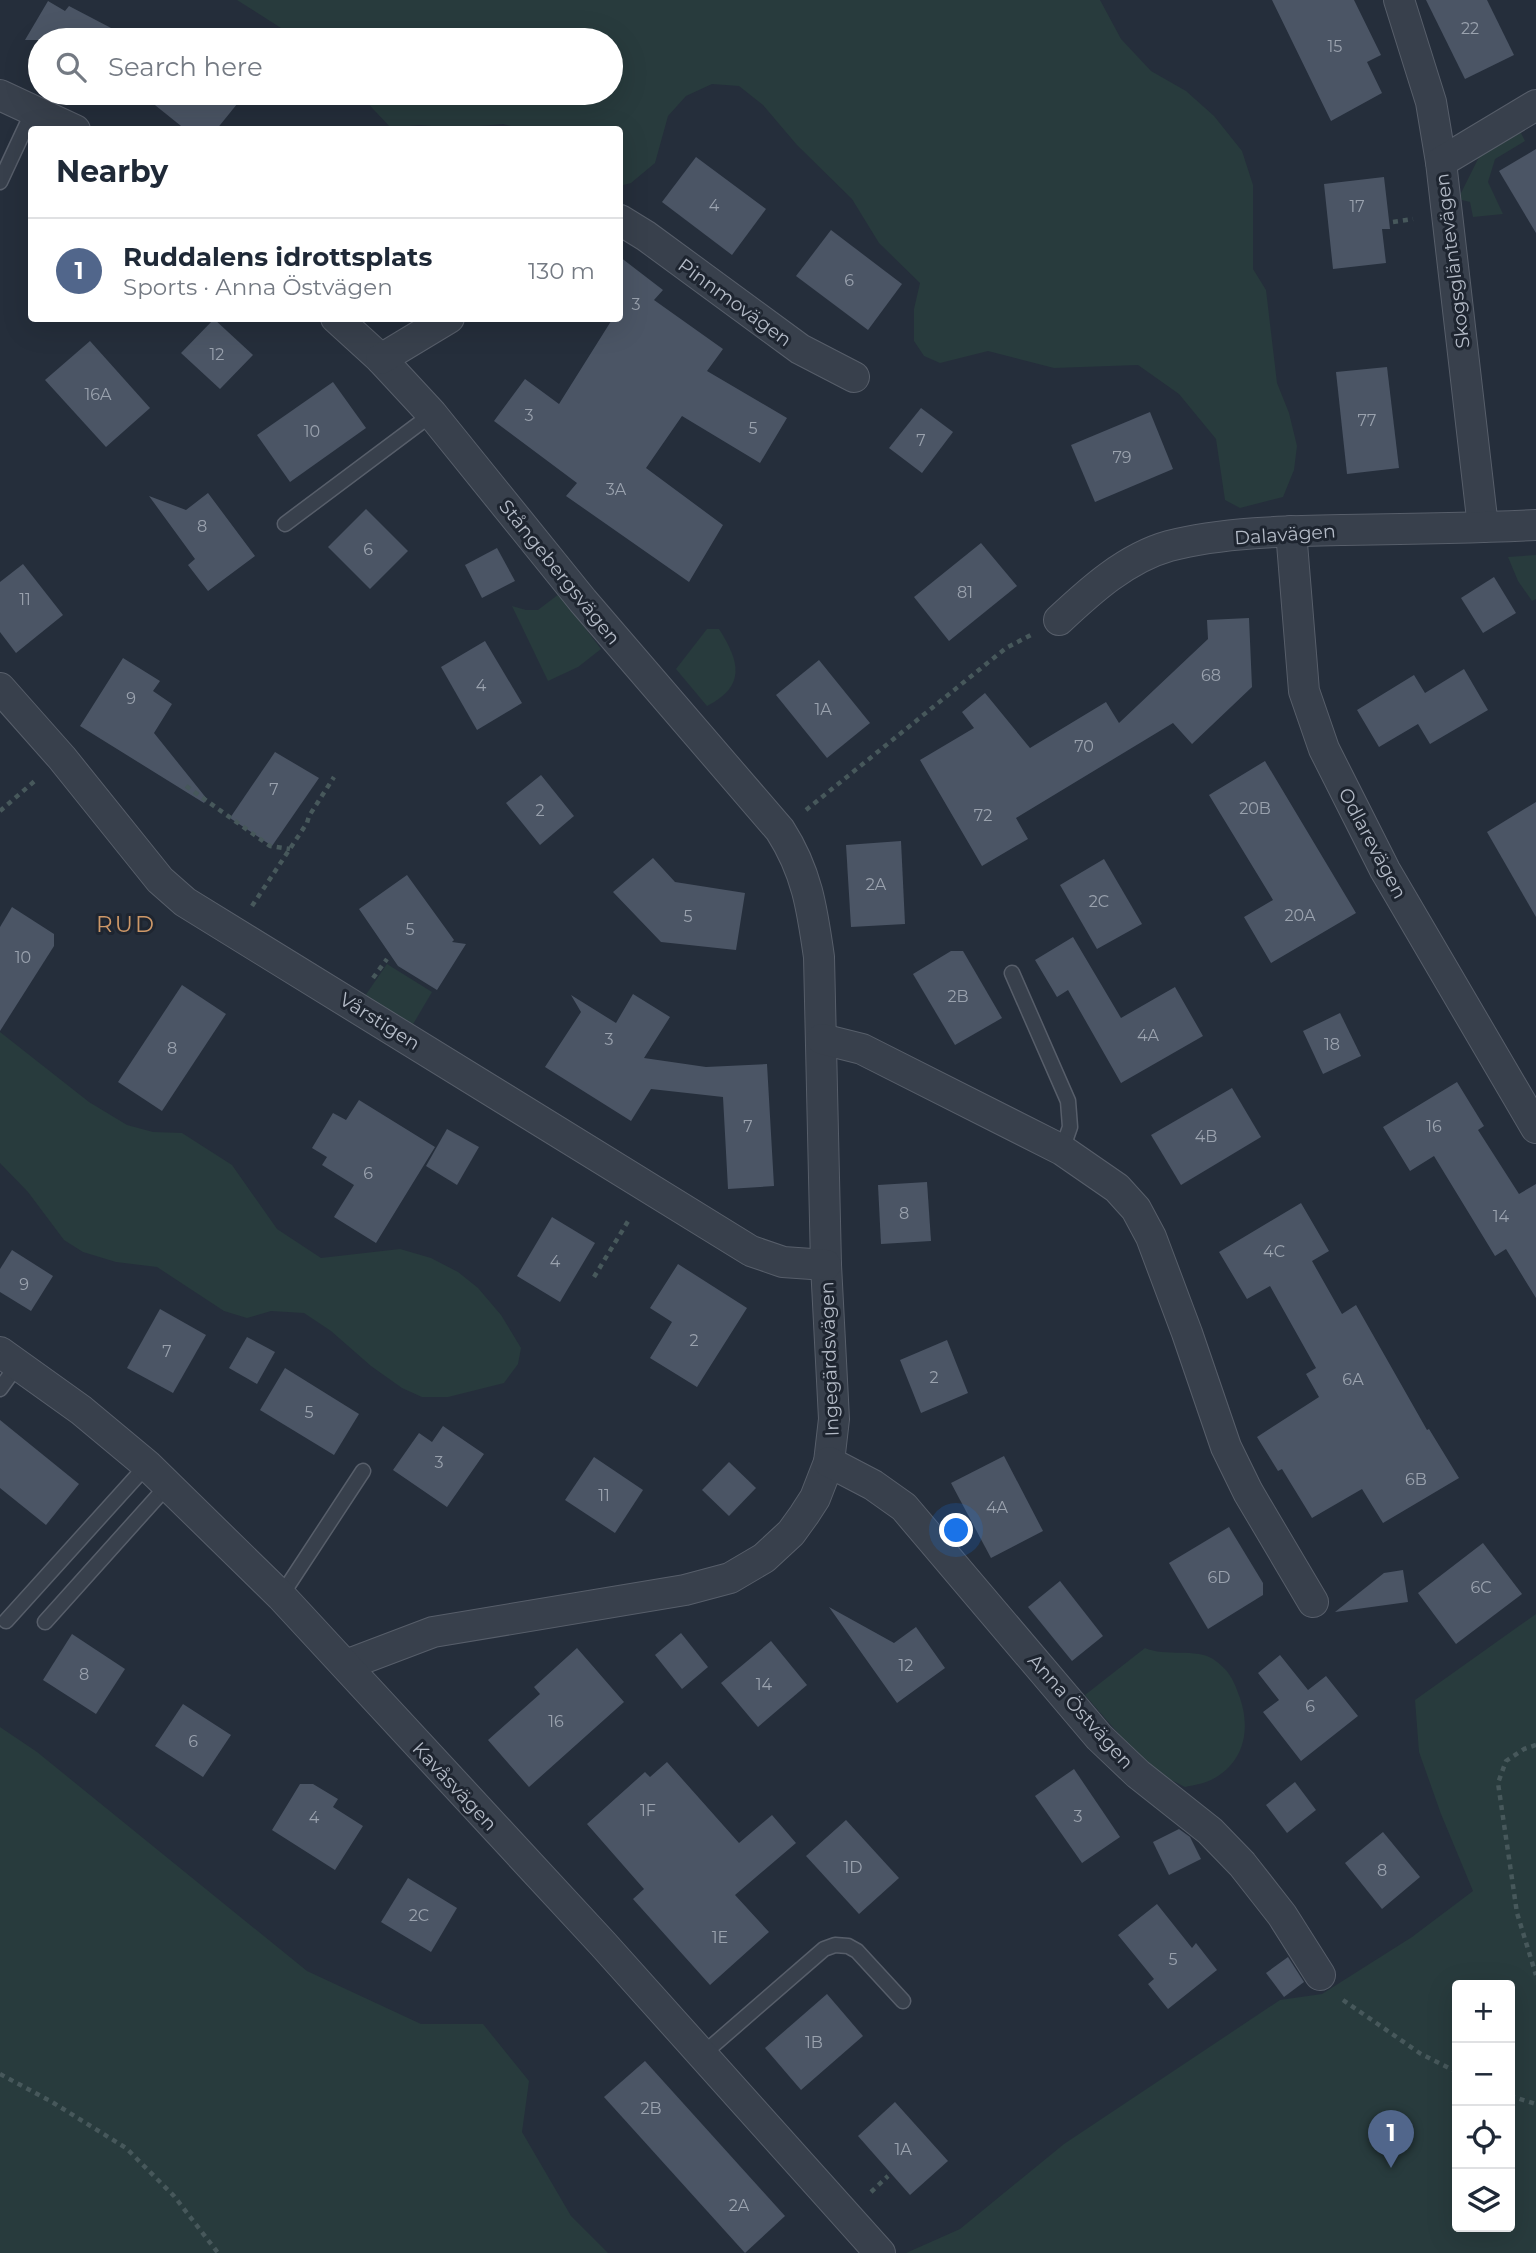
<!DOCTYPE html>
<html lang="en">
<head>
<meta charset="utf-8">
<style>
  body { margin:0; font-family:Montserrat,sans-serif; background:#f6f6f7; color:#1f2937 }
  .controls { position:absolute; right:21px; bottom:21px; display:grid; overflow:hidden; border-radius:7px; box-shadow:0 7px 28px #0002 }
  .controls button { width:63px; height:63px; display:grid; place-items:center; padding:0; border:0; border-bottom:2px solid #e0e1e3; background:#fff; color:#1f2937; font:35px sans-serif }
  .you { position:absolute; left:957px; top:1531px; width:24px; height:24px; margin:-18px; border:5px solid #fff; border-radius:50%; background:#1a73e8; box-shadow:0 0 0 10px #1a73e833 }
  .badge { display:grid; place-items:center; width:46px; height:46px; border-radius:50%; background:#51668b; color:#fff; font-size:23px; font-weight:700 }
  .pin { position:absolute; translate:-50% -58px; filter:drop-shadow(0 2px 4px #0008) }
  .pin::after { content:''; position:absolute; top:37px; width:24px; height:21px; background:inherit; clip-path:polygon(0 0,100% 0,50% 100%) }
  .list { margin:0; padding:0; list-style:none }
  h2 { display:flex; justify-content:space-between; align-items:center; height:91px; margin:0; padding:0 28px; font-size:30px }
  h2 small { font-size:23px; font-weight:400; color:#747a83 }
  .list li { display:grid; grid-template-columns:46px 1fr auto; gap:21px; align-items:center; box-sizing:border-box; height:105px; padding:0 28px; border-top:2px solid #e0e1e3 }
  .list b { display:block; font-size:26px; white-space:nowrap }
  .list p { margin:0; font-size:23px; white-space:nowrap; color:#747a83 }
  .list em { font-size:23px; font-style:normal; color:#747a83 }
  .icon { flex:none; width:38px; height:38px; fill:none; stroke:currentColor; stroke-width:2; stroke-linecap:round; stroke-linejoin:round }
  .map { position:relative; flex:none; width:1536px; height:2253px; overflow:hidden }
  .search { position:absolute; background:#fff; box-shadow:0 7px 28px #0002; left:28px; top:28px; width:595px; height:77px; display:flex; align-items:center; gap:18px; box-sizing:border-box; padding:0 24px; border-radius:38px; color:#747a83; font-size:26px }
  .panel { position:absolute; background:#fff; box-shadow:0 7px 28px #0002; left:28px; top:126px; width:595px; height:196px; border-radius:7px }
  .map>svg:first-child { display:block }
</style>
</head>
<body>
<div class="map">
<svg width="1536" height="2253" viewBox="0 0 1536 2253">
  <rect width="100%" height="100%" fill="#252e3b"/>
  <g fill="#283b3d" fill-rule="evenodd">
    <polygon points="237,0 1100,0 1121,39 1151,71 1186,91 1214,116 1242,151 1253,185 1253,269 1266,290 1277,383 1289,413 1297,446 1294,470 1283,497 1240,508 1225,500 1216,439 1179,394 1138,365 1054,368 988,351 940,363 924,356 914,341 914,309 920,283 879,243 852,199 797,145 763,105 739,86 712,84 686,96 668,116 655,163 631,183 620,186 620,130 522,129 503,124 457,128 419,125 391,128 358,93 611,93 611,40 296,40 295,37"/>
    <polygon points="1520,131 1525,141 1495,159 1488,182 1503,214 1473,217 1470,202 1458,199 1480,155"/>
    <polygon points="1536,555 1536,599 1532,601 1518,581 1508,557"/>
    <polygon points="559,594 601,649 578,667 548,681 512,606 526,610 538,610"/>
    <path d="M707 629H719C740 662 746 686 707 706L676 669Z"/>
    <polygon points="387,964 432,992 412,1026 365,996"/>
    <polygon points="0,1032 89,1102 127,1125 153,1132 182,1133 232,1165 277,1229 321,1258 400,1249 431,1258 458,1272 478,1288 501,1315 521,1348 518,1364 504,1383 448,1397 422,1397 402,1388 371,1366 331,1331 304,1313 271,1311 247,1318 224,1311 157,1267 116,1262 83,1252 64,1240 28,1192 0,1163"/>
    <path d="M1536 1614V2253H906L960 2229 1064 2144 1280 2000 1322 1994 1412 1937 1473 1891 1441 1814 1419 1752 1415 1700ZM1457 1985H1510V2227H1457Z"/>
    <path d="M1145 1648C1165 1657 1197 1648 1213 1659 1230 1671 1233 1679 1240 1698 1251 1730 1244 1764 1211 1780 1203 1784 1193 1785 1185 1787L1149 1769 1085 1695Z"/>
    <polygon points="0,1727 37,1752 307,1971 421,2024 483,2024 529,2081 522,2132 571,2216 608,2253 0,2253"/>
  </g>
  <g fill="#4b5565">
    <polygon points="1272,0 1354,0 1381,55 1367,62 1382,93 1331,121"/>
    <polygon points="1426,0 1487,0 1514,55 1465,79"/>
    <polygon points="48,1 65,11 69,6 134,40 25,40"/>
    <polygon points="140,93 246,93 216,130 186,130"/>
    <polygon points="1536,149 1536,233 1499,171"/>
    <polygon points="696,157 766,209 732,255 662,202"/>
    <polygon points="1384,177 1390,229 1382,229 1386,263 1333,269 1324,184"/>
    <polygon points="831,230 902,284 868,330 796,276"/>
    <polygon points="620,257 663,290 654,300 723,349 707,371 787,418 760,463 682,416 646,468 723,525 689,582 566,496 577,483 494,421 525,379 559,404 613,318 620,318"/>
    <polygon points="214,319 253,355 220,389 181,353"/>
    <polygon points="90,341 150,408 106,447 45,380"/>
    <polygon points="1387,367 1399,468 1347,474 1336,372"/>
    <polygon points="333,382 366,428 290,482 257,435"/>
    <polygon points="921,408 953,432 922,473 889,448"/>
    <polygon points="1150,412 1173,469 1095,502 1071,445"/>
    <polygon points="208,493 255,556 208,591 188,565 195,559 149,496 186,510"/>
    <polygon points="366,509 408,551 370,589 328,547"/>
    <polygon points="981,543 1017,586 949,641 914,597"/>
    <polygon points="497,548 515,581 482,598 465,565"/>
    <polygon points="23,564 63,615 16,653 0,632 0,582"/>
    <polygon points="1494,577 1516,613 1483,633 1461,598"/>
    <polygon points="1249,618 1252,687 1192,744 1173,723 1016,818 1028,839 982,866 920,760 974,728 962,712 985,693 1030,748 1106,702 1119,723 1208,639 1207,620"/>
    <polygon points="485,641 522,703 477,730 441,667"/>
    <polygon points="123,658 160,681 153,691 172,704 154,733 207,799 204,803 80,726"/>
    <polygon points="819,660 870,723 827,758 776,695"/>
    <polygon points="1464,669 1488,710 1430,744 1418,724 1379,747 1357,710 1414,675 1425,693"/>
    <polygon points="275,752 319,778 272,846 230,818"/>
    <polygon points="1265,761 1356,913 1271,963 1244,917 1273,900 1209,795"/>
    <polygon points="541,775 574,816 540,845 506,803"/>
    <polygon points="1536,802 1536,917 1487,832"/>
    <polygon points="901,841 905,924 851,927 846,845"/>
    <polygon points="653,858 675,882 745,893 736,950 661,942 613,892"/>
    <polygon points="1104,859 1142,924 1097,949 1060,885"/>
    <polygon points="407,875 454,940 452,942 466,944 437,990 398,966 359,909"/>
    <polygon points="12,907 54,934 54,946 0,1031 0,927"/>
    <polygon points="1073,937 1121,1018 1175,987 1203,1036 1121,1083 1068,990 1057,997 1035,960"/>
    <polygon points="951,951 963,951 1002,1018 955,1045 913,974"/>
    <polygon points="182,985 226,1014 162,1111 118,1082"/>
    <polygon points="633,994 670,1017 644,1058 706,1067 767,1064 774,1186 728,1189 723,1097 651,1089 631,1121 545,1067 581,1012 571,995 616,1023"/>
    <polygon points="1340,1013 1361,1056 1323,1074 1303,1031"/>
    <polygon points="1457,1082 1484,1126 1478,1130 1519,1194 1536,1184 1536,1298 1506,1249 1495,1256 1434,1156 1410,1171 1383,1127"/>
    <polygon points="1232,1088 1261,1137 1181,1185 1151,1135"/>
    <polygon points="359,1100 435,1147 376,1243 334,1217 354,1185 322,1165 327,1157 312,1148 333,1113 346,1120"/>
    <polygon points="447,1129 479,1147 457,1185 426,1166"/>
    <polygon points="927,1182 931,1241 881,1244 878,1185"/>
    <polygon points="1301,1203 1329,1251 1312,1261 1342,1314 1356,1305 1427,1430 1429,1429 1459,1478 1383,1523 1362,1489 1312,1518 1282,1469 1278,1471 1257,1437 1319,1397 1306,1374 1316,1368 1270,1286 1247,1299 1219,1252"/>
    <polygon points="552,1217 595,1243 560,1302 517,1276"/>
    <polygon points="12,1250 53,1276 31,1311 0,1292 0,1269"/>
    <polygon points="678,1264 747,1308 697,1387 650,1358 672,1322 650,1308"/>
    <polygon points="160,1309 206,1335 173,1393 127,1368"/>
    <polygon points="247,1337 275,1352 257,1384 229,1368"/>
    <polygon points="947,1340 968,1393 921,1413 900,1360"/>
    <polygon points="285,1368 359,1414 334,1455 260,1410"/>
    <polygon points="0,1420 79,1484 46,1525 0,1488"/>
    <polygon points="443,1426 484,1454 447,1507 393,1470 419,1433 432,1442"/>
    <polygon points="1004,1456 1043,1531 991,1558 951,1483"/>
    <polygon points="594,1457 643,1490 615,1533 565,1500"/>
    <polygon points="729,1462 756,1488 729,1516 702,1490"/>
    <polygon points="1229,1527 1263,1583 1263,1595 1208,1629 1169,1563"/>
    <polygon points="1483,1543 1522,1594 1456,1644 1418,1593"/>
    <polygon points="1403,1570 1408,1602 1335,1612 1384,1573"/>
    <polygon points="1060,1581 1103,1636 1072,1661 1028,1607"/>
    <polygon points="829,1607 894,1643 916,1627 945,1668 897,1703"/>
    <polygon points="681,1633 708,1667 682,1689 655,1655"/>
    <polygon points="72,1634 125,1669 96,1714 43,1680"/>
    <polygon points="771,1641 807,1685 758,1727 721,1683"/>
    <polygon points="577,1648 624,1702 529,1787 488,1740 540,1694 534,1687"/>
    <polygon points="1280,1655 1308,1690 1326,1676 1358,1716 1301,1761 1263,1712 1279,1700 1258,1673"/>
    <polygon points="183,1704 231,1735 203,1777 155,1746"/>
    <polygon points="667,1762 739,1843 772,1815 796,1843 735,1895 769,1932 710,1985 633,1899 644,1889 587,1824 645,1772 650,1777"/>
    <polygon points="1074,1769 1120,1837 1082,1863 1035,1796"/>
    <polygon points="1295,1782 1316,1810 1287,1833 1266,1805"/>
    <polygon points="300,1784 313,1784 338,1799 333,1807 363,1826 335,1870 272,1830"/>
    <polygon points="846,1820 899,1878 859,1914 806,1856"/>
    <polygon points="1179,1829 1190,1837 1201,1859 1169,1875 1153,1842"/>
    <polygon points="1383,1832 1420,1877 1382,1909 1345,1863"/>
    <polygon points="408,1878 457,1908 431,1952 381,1922"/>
    <polygon points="1157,1904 1192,1948 1196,1943 1217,1970 1168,2009 1148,1984 1154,1979 1118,1935"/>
    <polygon points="1288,1957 1304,1982 1284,1997 1266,1973"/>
    <polygon points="827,1994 863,2036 801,2090 765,2048"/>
    <polygon points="645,2061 785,2216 745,2253 604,2097"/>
    <polygon points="895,2102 948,2161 910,2195 858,2136"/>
  </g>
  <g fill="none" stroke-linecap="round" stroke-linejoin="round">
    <defs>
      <g id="lane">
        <polyline points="0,182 34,109"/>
        <polyline points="285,524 432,414"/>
        <polyline points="1012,973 1068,1101 1070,1127 1062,1150"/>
        <polyline points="0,1389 18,1364"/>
        <polyline points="281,1596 363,1471"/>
        <polyline points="6,1621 147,1465"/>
        <polyline points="45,1622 168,1485"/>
        <polyline points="703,2054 824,1949 835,1945 848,1946 857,1951 903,2001"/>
      </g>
      <g id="street">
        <polyline points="1399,0 1431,102 1441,162 1483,527"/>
        <polyline points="0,95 75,130"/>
        <polyline points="1441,162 1536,105"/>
        <polyline points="620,220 646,236 800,349 854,377"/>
        <path d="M336 318 381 359 432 414 583 601 780 830C807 872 812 908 819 957L826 1265 834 1419 829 1462 815 1498 804 1515 791 1533 764 1558 730 1578 685 1590 433 1632 346 1665"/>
        <polyline points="381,359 449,318"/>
        <polyline points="1291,531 1304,691 1324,749 1385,870 1536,1128"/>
        <path d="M1059 620C1090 591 1126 558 1169 546 1222 532 1289 531 1344 530 1408 529 1472 528 1536 525"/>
        <polyline points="0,688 62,758 160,880 185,902 751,1251 783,1262 826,1265"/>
        <polyline points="822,1039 862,1049 1062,1150 1117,1188 1136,1209 1151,1237 1187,1333 1226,1447 1248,1492 1313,1602"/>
        <polyline points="0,1352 81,1410 147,1465 281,1596 603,1944 880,2253"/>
        <polyline points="829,1462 873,1485 904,1507 1099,1737 1138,1774 1210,1831 1242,1864 1282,1915 1320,1975"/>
      </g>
    </defs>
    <use href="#lane" stroke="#575e6a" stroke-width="17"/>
    <use href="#street" stroke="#575e6a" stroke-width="32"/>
    <g stroke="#47585b" stroke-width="4.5" stroke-dasharray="5 5" stroke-linecap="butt">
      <polyline points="1393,222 1413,219"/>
      <polyline points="186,786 270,846 290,849"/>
      <polyline points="806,810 1006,648 1031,635"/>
      <polyline points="0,811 37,779"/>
      <polyline points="252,906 307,823 309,816 334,777"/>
      <polyline points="373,978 387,959"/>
      <polyline points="594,1277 630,1218"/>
      <polyline points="1536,1745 1524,1749 1506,1761 1498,1783 1517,1913 1536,1975"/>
      <polyline points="1343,2000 1421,2054 1457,2072"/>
      <polyline points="0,2074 52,2102 126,2148 174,2196 218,2253"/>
      <polyline points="1510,2096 1536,2104"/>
      <polyline points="871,2192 888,2176"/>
    </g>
    <use href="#lane" stroke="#38404c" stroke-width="14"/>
    <use href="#street" stroke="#38404c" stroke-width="30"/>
  </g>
  <g text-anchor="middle" stroke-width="6" stroke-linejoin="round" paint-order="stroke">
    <g font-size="16" fill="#9aa2ae">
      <text x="1470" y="34">22</text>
      <text x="1335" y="52">15</text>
      <text x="714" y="211">4</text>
      <text x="1357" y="212">17</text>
      <text x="849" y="286">6</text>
      <text x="636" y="310">3</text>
      <text x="217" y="360">12</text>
      <text x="98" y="400">16A</text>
      <text x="529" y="421">3</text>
      <text x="1367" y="426">77</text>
      <text x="753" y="434">5</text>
      <text x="312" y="437">10</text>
      <text x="921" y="446">7</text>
      <text x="1122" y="463">79</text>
      <text x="616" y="495">3A</text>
      <text x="202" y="532">8</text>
      <text x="368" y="555">6</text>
      <text x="965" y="598">81</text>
      <text x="25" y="605">11</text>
      <text x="1211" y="681">68</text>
      <text x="481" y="691">4</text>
      <text x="131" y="704">9</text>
      <text x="823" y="715">1A</text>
      <text x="1084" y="752">70</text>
      <text x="274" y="795">7</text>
      <text x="1255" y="814">20B</text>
      <text x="540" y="816">2</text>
      <text x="983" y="821">72</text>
      <text x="876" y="890">2A</text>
      <text x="1099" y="907">2C</text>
      <text x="1300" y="921">20A</text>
      <text x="688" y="922">5</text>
      <text x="410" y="935">5</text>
      <text x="23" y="963">10</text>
      <text x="958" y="1002">2B</text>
      <text x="1148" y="1041">4A</text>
      <text x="609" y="1045">3</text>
      <text x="1332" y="1050">18</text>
      <text x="172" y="1054">8</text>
      <text x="748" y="1132">7</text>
      <text x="1434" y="1132">16</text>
      <text x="1206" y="1142">4B</text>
      <text x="368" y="1179">6</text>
      <text x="904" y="1219">8</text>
      <text x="1501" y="1222">14</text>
      <text x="1274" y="1257">4C</text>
      <text x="555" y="1267">4</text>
      <text x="24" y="1290">9</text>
      <text x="694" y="1346">2</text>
      <text x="167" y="1357">7</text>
      <text x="934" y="1383">2</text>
      <text x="1353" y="1385">6A</text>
      <text x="309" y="1418">5</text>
      <text x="439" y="1468">3</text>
      <text x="1416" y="1485">6B</text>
      <text x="604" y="1501">11</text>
      <text x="997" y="1513">4A</text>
      <text x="1219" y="1583">6D</text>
      <text x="1481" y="1593">6C</text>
      <text x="906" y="1671">12</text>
      <text x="84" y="1680">8</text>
      <text x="764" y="1690">14</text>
      <text x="1310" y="1712">6</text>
      <text x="556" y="1727">16</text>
      <text x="193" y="1747">6</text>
      <text x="648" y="1816">1F</text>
      <text x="1078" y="1822">3</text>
      <text x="314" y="1823">4</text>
      <text x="853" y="1873">1D</text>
      <text x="1382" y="1876">8</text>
      <text x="419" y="1921">2C</text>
      <text x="720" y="1943">1E</text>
      <text x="1173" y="1965">5</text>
      <text x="814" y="2048">1B</text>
      <text x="651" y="2114">2B</text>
      <text x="903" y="2155">1A</text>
      <text x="739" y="2211">2A</text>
    </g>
    <g font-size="19" fill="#b4bbc7" stroke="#1e2530">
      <text transform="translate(1452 261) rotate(-97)" y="7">Skogsgläntevägen</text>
      <text transform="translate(735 302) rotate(36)" y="7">Pinnmovägen</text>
      <text transform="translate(1285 534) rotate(-4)" y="7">Dalavägen</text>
      <text transform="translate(560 572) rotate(51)" y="7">Stångebergsvägen</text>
      <text transform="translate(1373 843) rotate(62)" y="7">Odlarevägen</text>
      <text transform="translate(380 1021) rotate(32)" y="7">Vårstigen</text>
      <text transform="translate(829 1359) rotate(-92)" y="7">Ingegärdsvägen</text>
      <text transform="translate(1081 1711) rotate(48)" y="7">Anna Östvägen</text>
      <text transform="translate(455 1786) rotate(47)" y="7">Kavåsvägen</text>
    </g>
    <g font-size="23" letter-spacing="2" fill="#ce9868" stroke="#1e2530">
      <text x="126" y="932">RUD</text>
    </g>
  </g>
</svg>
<div class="controls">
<button>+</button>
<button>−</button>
<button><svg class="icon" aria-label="locate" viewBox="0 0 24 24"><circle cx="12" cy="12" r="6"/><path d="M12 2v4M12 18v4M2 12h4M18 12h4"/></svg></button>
<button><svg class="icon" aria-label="layers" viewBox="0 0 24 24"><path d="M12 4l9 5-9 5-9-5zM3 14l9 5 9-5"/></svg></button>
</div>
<div class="you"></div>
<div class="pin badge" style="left:1391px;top:2168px">1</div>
<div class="search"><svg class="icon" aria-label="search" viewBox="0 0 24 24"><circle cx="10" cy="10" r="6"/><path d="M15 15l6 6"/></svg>Search here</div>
<section class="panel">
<h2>Nearby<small></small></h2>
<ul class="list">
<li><span class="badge">1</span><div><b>Ruddalens idrottsplats</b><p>Sports · Anna Östvägen</p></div><em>130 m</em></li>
</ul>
</section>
</div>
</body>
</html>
